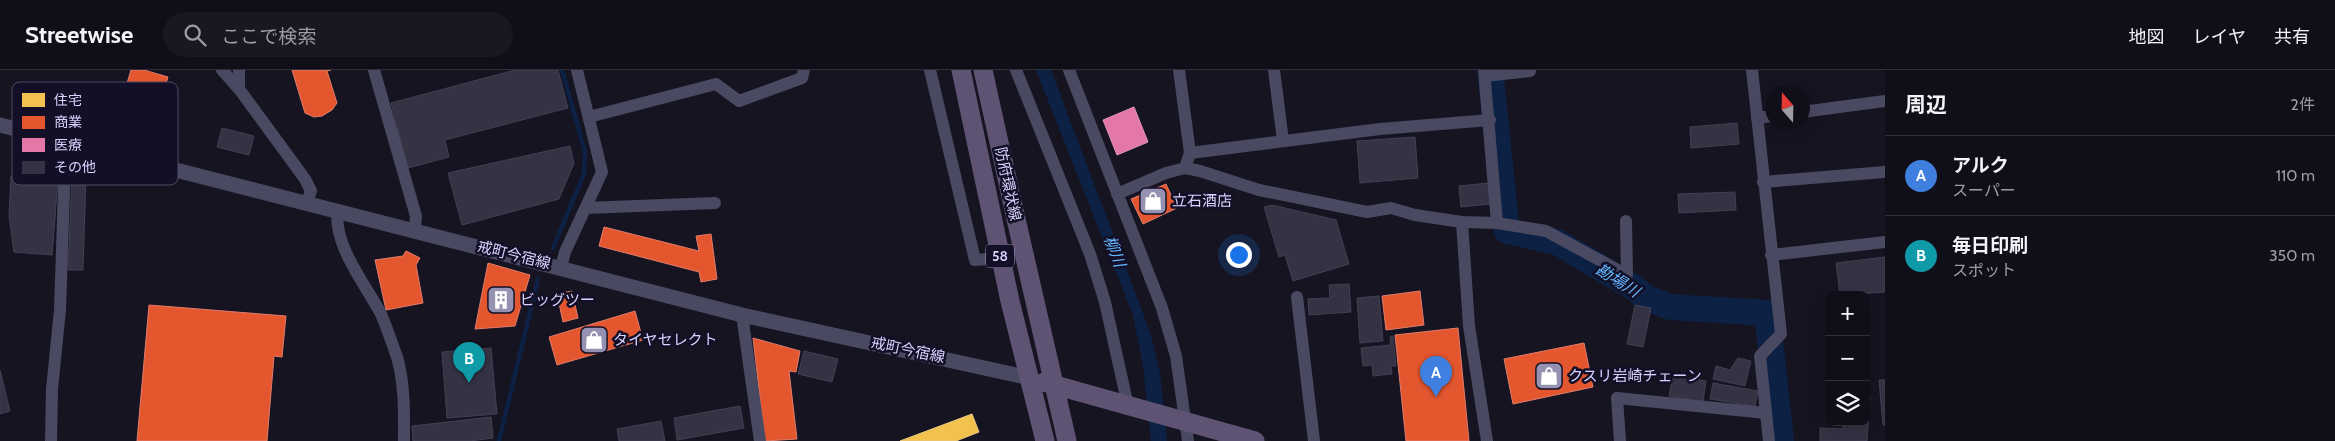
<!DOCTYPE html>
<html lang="ja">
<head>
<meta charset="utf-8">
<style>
  body { margin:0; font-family:Cabin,"Noto Sans JP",sans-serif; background:#191822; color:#f1f3f6 }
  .controls { position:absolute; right:15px; bottom:15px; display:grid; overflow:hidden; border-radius:10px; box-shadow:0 5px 20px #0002 }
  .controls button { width:45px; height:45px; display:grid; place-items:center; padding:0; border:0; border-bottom:1px solid #302f38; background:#100f19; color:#f1f3f6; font:25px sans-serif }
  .compass { position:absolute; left:1765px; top:15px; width:45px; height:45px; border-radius:50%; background:#100f19; box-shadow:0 5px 20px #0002; rotate:340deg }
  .you { position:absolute; left:1238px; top:184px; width:18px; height:18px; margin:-12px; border:4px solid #fff; border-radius:50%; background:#1a73e8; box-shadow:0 0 0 8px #1a73e833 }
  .badge { display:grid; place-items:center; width:32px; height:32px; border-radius:50%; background:#9591b1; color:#fff; font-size:16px; font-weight:700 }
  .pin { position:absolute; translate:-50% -41px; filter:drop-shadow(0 1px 2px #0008) }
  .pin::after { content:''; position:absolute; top:26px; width:18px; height:15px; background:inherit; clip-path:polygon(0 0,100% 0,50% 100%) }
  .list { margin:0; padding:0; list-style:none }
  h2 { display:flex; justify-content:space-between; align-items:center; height:65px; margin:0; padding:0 20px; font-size:21px }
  h2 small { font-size:16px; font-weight:400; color:#9c9ca2 }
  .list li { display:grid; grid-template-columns:32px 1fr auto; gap:15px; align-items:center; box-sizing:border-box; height:80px; padding:0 20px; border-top:1px solid #302f38 }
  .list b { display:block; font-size:19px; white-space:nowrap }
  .list p { margin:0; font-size:16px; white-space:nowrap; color:#9c9ca2 }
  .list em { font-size:16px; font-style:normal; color:#9c9ca2 }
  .icon { flex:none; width:28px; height:28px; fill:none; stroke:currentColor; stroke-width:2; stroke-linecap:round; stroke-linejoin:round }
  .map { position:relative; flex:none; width:1885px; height:371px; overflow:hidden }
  header { display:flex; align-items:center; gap:30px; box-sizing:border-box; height:70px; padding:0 25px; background:#100f19; border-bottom:1px solid #302f38 }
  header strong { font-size:24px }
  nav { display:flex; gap:28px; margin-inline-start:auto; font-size:18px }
  .search { width:350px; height:45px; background:#191822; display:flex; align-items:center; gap:12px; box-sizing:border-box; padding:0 18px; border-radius:28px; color:#9c9ca2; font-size:19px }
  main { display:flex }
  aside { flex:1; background:#100f19 }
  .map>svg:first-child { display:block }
</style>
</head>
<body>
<header>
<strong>Streetwise</strong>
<div class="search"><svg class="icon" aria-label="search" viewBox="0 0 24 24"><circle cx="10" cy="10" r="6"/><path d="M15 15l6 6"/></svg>ここで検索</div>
<nav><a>地図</a><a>レイヤ</a><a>共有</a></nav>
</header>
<main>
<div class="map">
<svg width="1885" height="371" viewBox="0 0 1885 371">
  <rect width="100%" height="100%" fill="#161421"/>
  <polygon fill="#0d2144" points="1036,0 1051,0 1150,262 1160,303 1167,371 1151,371 1143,296 1133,245"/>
  <polygon fill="#f2c14e" stroke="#eac783" points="972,344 979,362 956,371 900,371"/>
  <g fill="#e4572e" stroke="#e17c6d">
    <polygon points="131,0 144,0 168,7 161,30 125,20"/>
    <polygon points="292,0 331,0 327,1 337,33 332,40 322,46 314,47 305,43"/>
    <polygon points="1166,114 1177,138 1143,154 1131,129"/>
    <polygon points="604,157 699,181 696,166 711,164 717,209 701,212 699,202 599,176"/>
    <polygon points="406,181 420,188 416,195 423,233 386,240 375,190 403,186"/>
    <polygon points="488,193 530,205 515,256 475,259"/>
    <polygon points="572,221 578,248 563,252 557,224"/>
    <polygon points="1420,221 1424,255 1386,260 1382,226"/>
    <polygon points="149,235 286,246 282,287 274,286 267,371 137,371"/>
    <polygon points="635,241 643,270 557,295 549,267"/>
    <polygon points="1458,258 1469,371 1406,371 1395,265"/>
    <polygon points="753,268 800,281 796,302 789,301 797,369 765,371"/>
    <polygon points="1584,273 1593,317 1513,334 1504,289"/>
  </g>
  <polygon fill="#e377a8" stroke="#e093c2" points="1134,37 1148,72 1117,85 1103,50"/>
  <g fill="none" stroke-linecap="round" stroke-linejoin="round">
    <g stroke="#0d2144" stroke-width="4.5">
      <polyline points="553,178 584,104 585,82 562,0"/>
      <polyline points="499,371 538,209"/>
    </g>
    <polyline stroke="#0d2144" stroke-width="26" points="1490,0 1507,161 1557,172 1633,217 1647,228 1670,237 1767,243 1781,371"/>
  </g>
  <g fill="#343243" stroke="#433f54">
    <polygon points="515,0 558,0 568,38 445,70 449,87 408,98 391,33"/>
    <polygon points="1737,53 1739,74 1691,78 1690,57"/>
    <polygon points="222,58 254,66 249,85 217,77"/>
    <polygon points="1415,67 1418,108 1360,113 1357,71"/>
    <polygon points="570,76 574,93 559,129 462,155 448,103"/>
    <polygon points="11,106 58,110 52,185 14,182 9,146"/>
    <polygon points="72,106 86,106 83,200 68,200"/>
    <polygon points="1488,113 1490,134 1461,137 1459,116"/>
    <polygon points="1735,122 1736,140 1679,143 1678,124"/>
    <polygon points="1272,135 1336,150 1349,194 1293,211 1285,185 1279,187 1264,137"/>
    <polygon points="1885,187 1885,222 1840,225 1836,193"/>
    <polygon points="1349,214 1351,242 1309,245 1308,229 1330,228 1329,215"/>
    <polygon points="1379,226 1383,271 1360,273 1357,228"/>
    <polygon points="1635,235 1651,238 1643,277 1627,274"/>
    <polygon points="1393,266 1396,296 1391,296 1392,304 1373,306 1372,295 1363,296 1361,278 1391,275 1390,267"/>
    <polygon points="491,278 497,344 447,348 442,282"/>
    <polygon points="804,281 838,289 832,312 798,304"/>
    <polygon points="1738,288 1751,291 1745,316 1713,309 1716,296 1730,300"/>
    <polygon points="0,300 10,341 0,344"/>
    <polygon points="1673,305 1706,311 1703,332 1669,326"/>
    <polygon points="1879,310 1885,310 1885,355 1883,355"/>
    <polygon points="1713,313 1758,321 1755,336 1710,329"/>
    <polygon points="1866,327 1870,327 1867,371 1820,371 1820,358 1843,359 1843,352 1866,352"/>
    <polygon points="740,336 744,358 677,370 674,348"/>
    <polygon points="491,347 493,368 470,371 413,371 412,356"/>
    <polygon points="661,351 665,371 619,371 617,359"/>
  </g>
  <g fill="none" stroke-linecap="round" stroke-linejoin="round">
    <g stroke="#4a4962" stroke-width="12">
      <polyline points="222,0 239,19 305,109 311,121 307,132"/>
      <polyline points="239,0 239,19"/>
      <polyline points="374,0 416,146 415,160"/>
      <polyline points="930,0 975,190 1000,188"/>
      <polyline points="1016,0 1090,184 1105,232 1128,336"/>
      <polyline points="1069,0 1162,238 1176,286 1188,371"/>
      <polyline points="1274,0 1283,71"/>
      <polyline points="1484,0 1497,153"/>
      <polyline points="1752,0 1781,264 1760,286 1769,371"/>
      <polyline points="1485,6 1530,1"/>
      <polyline points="1802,42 1885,31"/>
      <polyline points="589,47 716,14 739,31 802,8 804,0"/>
      <polyline points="1757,48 1772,46"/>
      <polyline points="1190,83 1380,59 1490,50"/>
      <polyline points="1185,98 1200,101 1259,120 1367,142 1391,138 1415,145 1462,152 1497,153 1546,161 1627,205 1626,151"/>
      <polyline points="1763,112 1885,102"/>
      <polyline points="1117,124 1166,103 1185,98 1190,83 1179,0"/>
      <polyline points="586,138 715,133"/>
      <path d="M338 140C332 174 366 215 381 244 387 258 392 273 397 287 405 315 404 343 404 371"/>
      <polyline points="1462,152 1469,256 1487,371"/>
      <polyline points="1771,185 1885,172"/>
      <polyline points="561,197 565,182 602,102 577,0"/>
      <polyline points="1297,227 1314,371"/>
      <polyline points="742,245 760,371"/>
      <polyline points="51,371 52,319 60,240 65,90 69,73"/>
      <polyline points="1620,371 1617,328 1766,343"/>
    </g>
    <polyline stroke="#4a4962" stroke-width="15" points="0,55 742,245 1030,308"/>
    <g stroke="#5e5373" stroke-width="19">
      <polyline points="961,0 1010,231 1045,371"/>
      <path d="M983 0C1010 124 1038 247 1067 371"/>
      <polyline points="1044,312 1255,371"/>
    </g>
  </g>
  <defs>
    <symbol id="shop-square" viewBox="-11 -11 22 22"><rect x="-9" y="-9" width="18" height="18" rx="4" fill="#9591b1" stroke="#130f26"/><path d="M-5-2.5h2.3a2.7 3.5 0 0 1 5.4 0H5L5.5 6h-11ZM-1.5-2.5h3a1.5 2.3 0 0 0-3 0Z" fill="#fff"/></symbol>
    <symbol id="building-square" viewBox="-11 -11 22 22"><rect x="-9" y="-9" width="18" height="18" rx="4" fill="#9591b1" stroke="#130f26"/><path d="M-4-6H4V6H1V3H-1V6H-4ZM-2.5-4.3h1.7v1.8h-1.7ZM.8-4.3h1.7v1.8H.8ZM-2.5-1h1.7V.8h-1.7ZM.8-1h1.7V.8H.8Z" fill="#fff"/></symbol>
  </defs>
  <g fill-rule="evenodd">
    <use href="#shop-square" x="1137" y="115" width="32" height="32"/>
    <use href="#building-square" x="485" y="214" width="32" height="32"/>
    <use href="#shop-square" x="578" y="254" width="32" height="32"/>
    <use href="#shop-square" x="1533" y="290" width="32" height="32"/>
  </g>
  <g text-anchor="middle" stroke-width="5" stroke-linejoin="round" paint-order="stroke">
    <rect fill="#130f26" stroke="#9e99be" stroke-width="1" x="986" y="174.5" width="28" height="23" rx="4"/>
    <g font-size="14" font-weight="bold" fill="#d9d4ff">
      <text x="1000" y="191">58</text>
    </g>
    <g font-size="15" fill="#d9d4ff" stroke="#130f26">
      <text transform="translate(1008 114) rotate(78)" y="5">防府環状線</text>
      <text transform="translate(514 185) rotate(14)" y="5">戒町今宿線</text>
      <text transform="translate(908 280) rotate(12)" y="5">戒町今宿線</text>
    </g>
    <g font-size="15" fill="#d9d4ff" stroke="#130f26" text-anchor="start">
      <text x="1172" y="136">立石酒店</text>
      <text x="520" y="235">ビッグツー</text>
      <text x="613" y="275">タイヤセレクト</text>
      <text x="1568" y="311">クスリ岩崎チェーン</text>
    </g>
    <g font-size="16" font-style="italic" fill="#62b6ff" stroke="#130f26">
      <text transform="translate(1115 181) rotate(69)" y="6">柳川</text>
      <text transform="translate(1618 210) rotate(32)" y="6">勘場川</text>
    </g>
  </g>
  <rect x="12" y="12" width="166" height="103" rx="8" fill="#130f26" stroke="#4e4a67" stroke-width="1"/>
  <rect x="22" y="23" width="23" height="14" fill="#f2c14e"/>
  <rect x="22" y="46" width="23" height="13" fill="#e4572e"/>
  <rect x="22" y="68" width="23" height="14" fill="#e377a8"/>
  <rect x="22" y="91" width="23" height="13" fill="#343243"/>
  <g font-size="14" fill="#d9d4ff">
    <text x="54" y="35">住宅</text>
    <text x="54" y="57">商業</text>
    <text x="54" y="80">医療</text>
    <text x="54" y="102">その他</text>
  </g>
</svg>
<div class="controls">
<button>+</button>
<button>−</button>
<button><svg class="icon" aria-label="layers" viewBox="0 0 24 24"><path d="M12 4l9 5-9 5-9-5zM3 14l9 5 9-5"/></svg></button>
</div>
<svg class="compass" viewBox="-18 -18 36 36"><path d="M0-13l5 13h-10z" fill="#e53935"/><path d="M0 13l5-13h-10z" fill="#9c9ca2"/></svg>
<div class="you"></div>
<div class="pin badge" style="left:1436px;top:327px;background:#3f7fe0">A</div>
<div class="pin badge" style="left:469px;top:313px;background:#0f9aa8">B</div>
</div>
<aside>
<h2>周辺<small>2件</small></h2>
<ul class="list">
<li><span class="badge" style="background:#3f7fe0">A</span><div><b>アルク</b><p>スーパー</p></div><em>110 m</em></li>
<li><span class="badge" style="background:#0f9aa8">B</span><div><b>毎日印刷</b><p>スポット</p></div><em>350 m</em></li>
</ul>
</aside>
</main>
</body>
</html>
